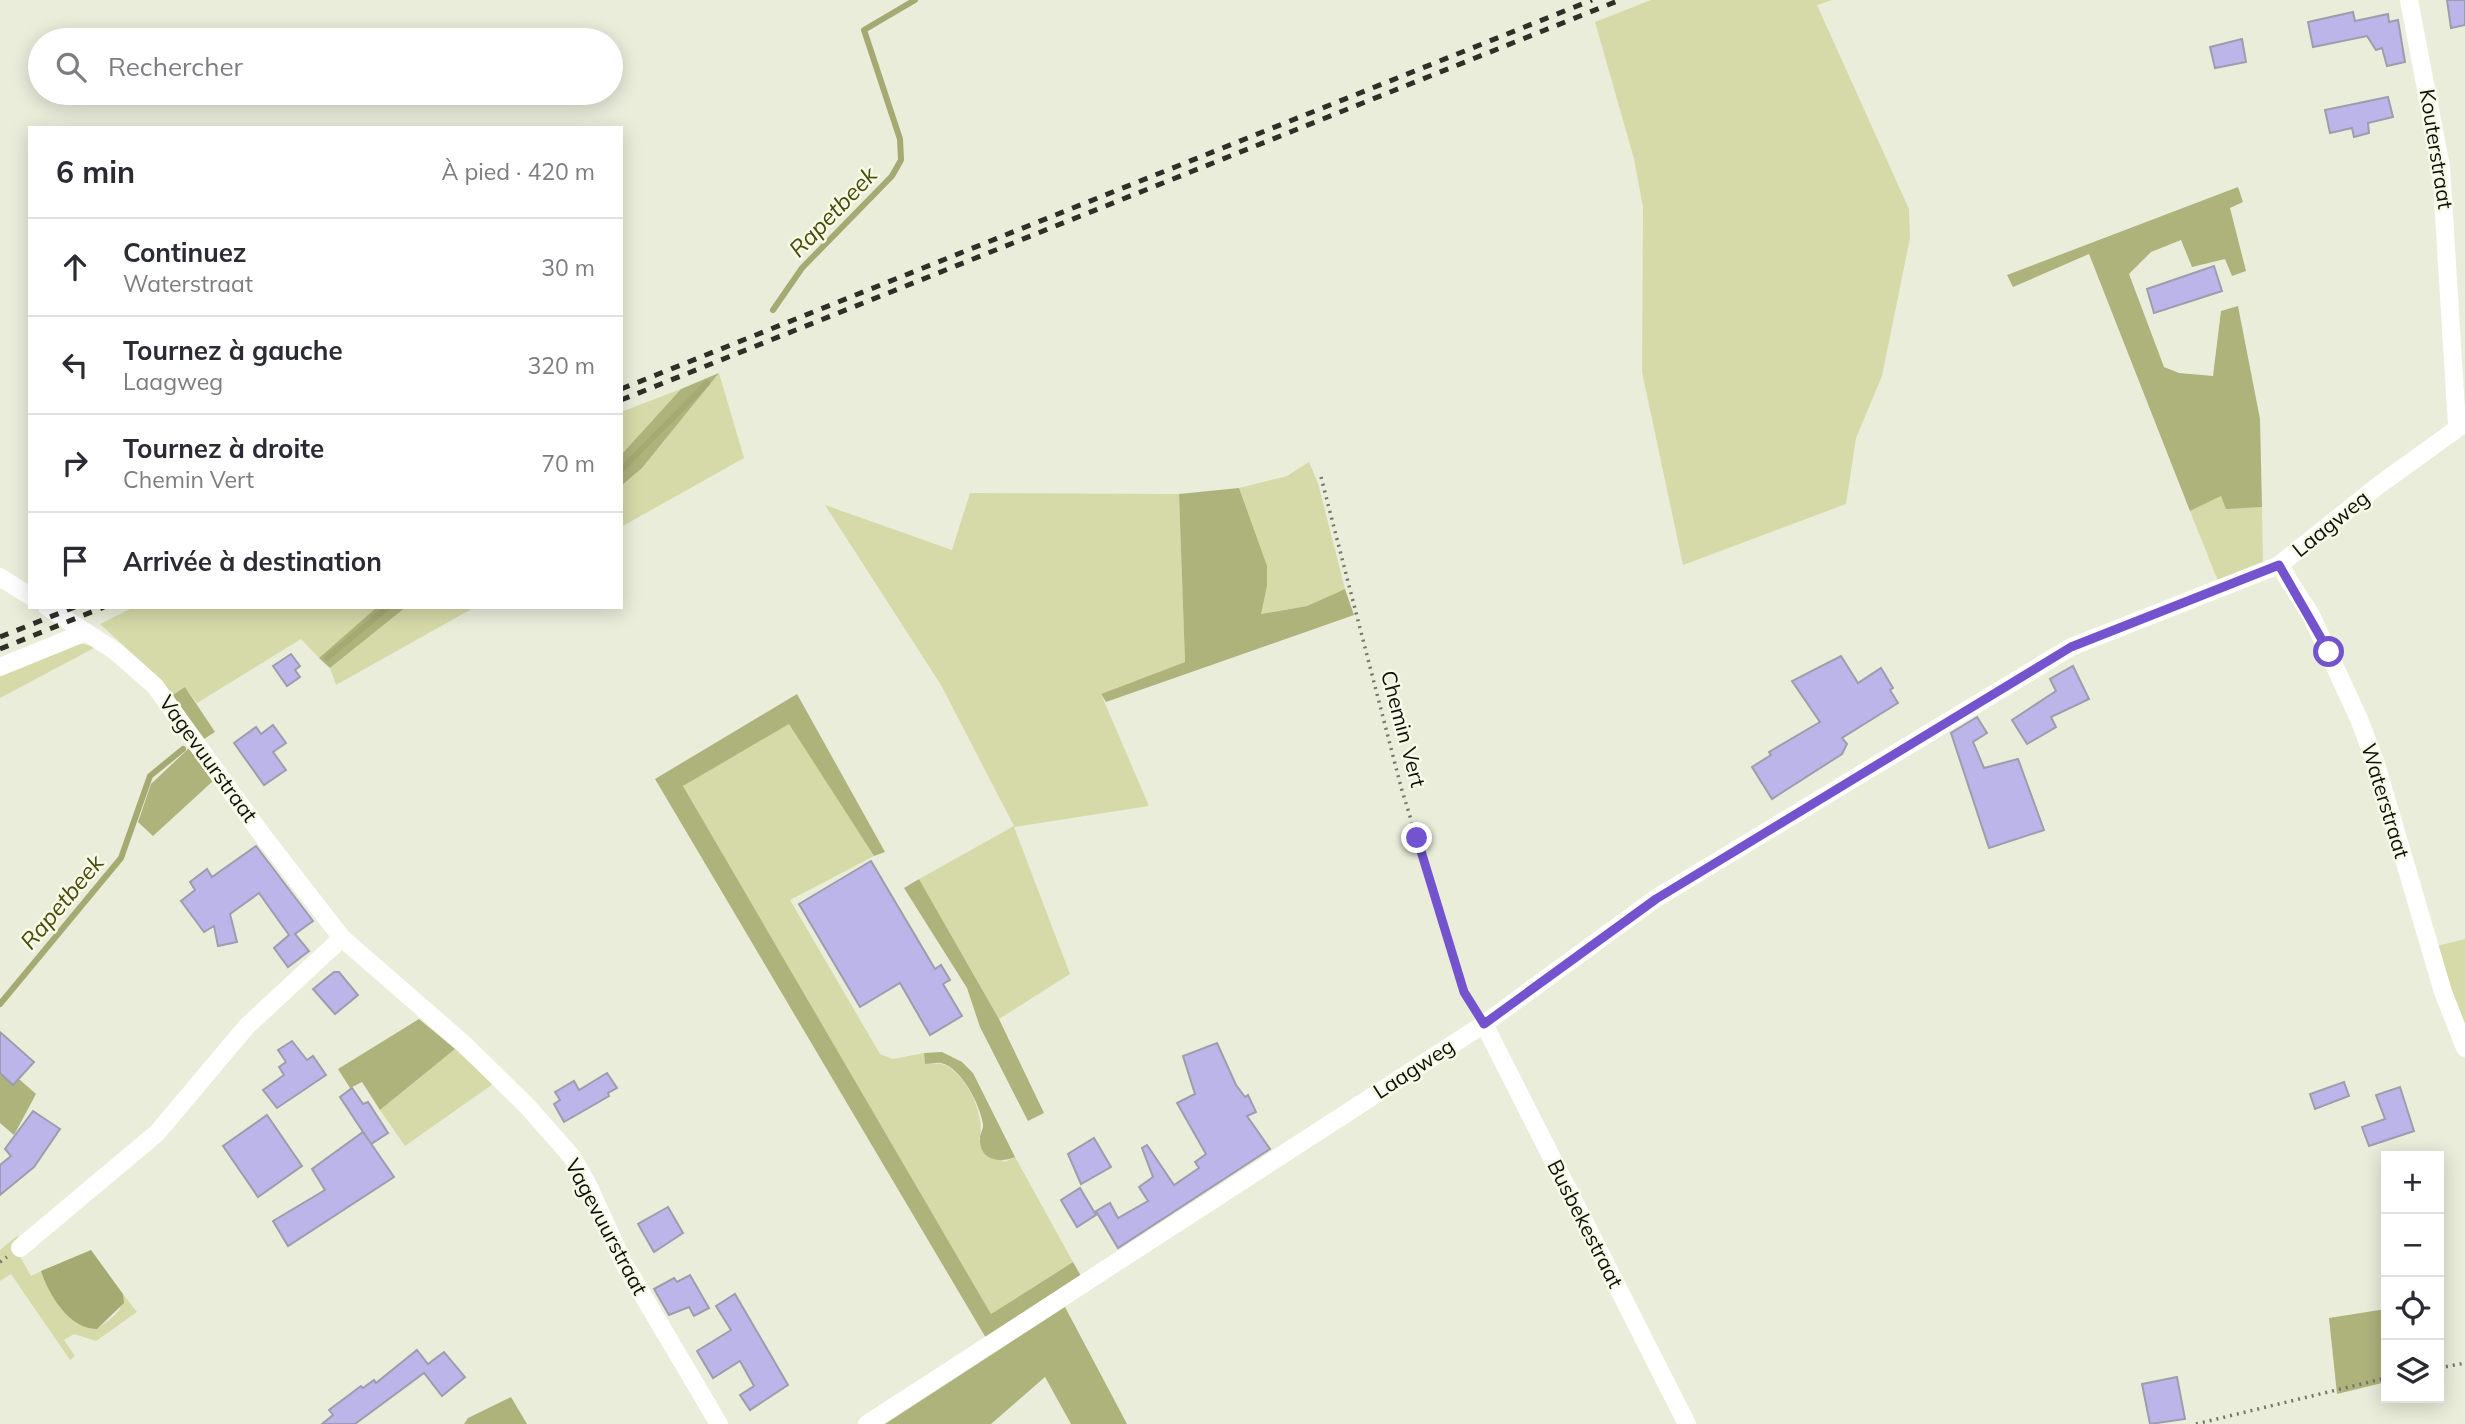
<!DOCTYPE html>
<html lang="fr">
<head>
<meta charset="utf-8">
<style>
  body { margin:0; font-family:Mulish,sans-serif; background:#f2f2f3; color:#2b2b33 }
  .controls { position:absolute; right:21px; bottom:21px; display:grid; overflow:hidden; border-radius:0px; box-shadow:0 4px 18px #0003 }
  .controls button { width:63px; height:63px; display:grid; place-items:center; padding:0; border:0; border-bottom:2px solid #e1e1e2; background:#fff; color:#2b2b33; font:35px sans-serif }
  .stop { position:absolute; width:21px; height:21px; margin:-16px; border:5px solid #7354ce; border-radius:50%; background:#fff }
  .stop.end { background:#7354ce; border-color:#fff; box-shadow:0 2px 7px #0008 }
  .list { margin:0; padding:0; list-style:none }
  h2 { display:flex; justify-content:space-between; align-items:center; height:91px; margin:0; padding:0 28px; font-size:30px }
  h2 small { font-size:23px; font-weight:400; color:#7c7c81 }
  .list li { display:grid; grid-template-columns:46px 1fr auto; gap:21px; align-items:center; box-sizing:border-box; height:98px; padding:0 28px; border-top:2px solid #e1e1e2 }
  .list b { display:block; font-size:26px; white-space:nowrap }
  .list p { margin:0; font-size:23px; white-space:nowrap; color:#7c7c81 }
  .list em { font-size:23px; font-style:normal; color:#7c7c81 }
  .icon { flex:none; width:38px; height:38px; fill:none; stroke:currentColor; stroke-width:2; stroke-linecap:round; stroke-linejoin:round }
  .map { position:relative; flex:none; width:2465px; height:1424px; overflow:hidden }
  .search { position:absolute; background:#fff; box-shadow:0 4px 18px #0003; left:28px; top:28px; width:595px; height:77px; display:flex; align-items:center; gap:18px; box-sizing:border-box; padding:0 24px; border-radius:38px; color:#7c7c81; font-size:26px }
  .panel { position:absolute; background:#fff; box-shadow:0 4px 18px #0003; left:28px; top:126px; width:595px; height:483px; border-radius:0px }
  .map>svg:first-child { display:block }
</style>
</head>
<body>
<div class="map">
<svg width="2465" height="1424" viewBox="0 0 2465 1424">
  <rect width="100%" height="100%" fill="#ebeddb"/>
  <g fill="#d6daa8">
    <polygon points="1651,0 1832,0 1817,5 1909,209 1910,238 1882,376 1856,438 1846,504 1683,565 1642,372 1643,207 1634,159 1595,22"/>
    <polygon points="719,373 744,458 621,527 621,486 642,468"/>
    <polygon points="681,389 621,455 621,412"/>
    <polygon points="1309,462 1318,483 1345,589 1307,606 1260,614 1267,586 1239,488 1287,476"/>
    <polygon points="970,493 1179,494 1185,662 1101,694 1149,806 1014,827 1070,974 999,1019 919,879 1014,826 941,685 825,505 952,550"/>
    <polygon points="2221,496 2227,508 2262,507 2263,564 2218,581 2190,511"/>
    <polygon points="134,607 377,607 319,658 301,639 197,703 185,687 171,696 157,676 100,624"/>
    <polygon points="406,607 475,607 336,685 330,668"/>
    <polygon points="83,644 96,647 0,698 0,672 67,645"/>
    <path d="M789 723 874 856 790 900 880 1054 893 1059 924 1053 925 1064C930 1064 937 1063 942 1064 966 1071 987 1118 979 1139L1004 1162 1015 1157 1073 1262 991 1314 683 786Z"/>
    <polygon points="2465,939 2465,1030 2437,946"/>
    <polygon points="455,1049 493,1084 405,1146 380,1110"/>
    <path d="M17 1236 28 1246 18 1253 31 1276 41 1271 67 1314 97 1329C110 1319 125 1311 123 1294L137 1312 96 1341 74 1334 64 1340 75 1356 70 1360 11 1274 0 1281V1250Z"/>
  </g>
  <g fill="#aeb27b">
    <polygon points="2238,187 2243,202 2230,208 2246,271 2232,276 2225,259 2192,267 2181,240 2151,252 2129,274 2164,367 2179,373 2213,376 2221,311 2238,306 2260,419 2262,507 2226,509 2221,496 2190,511 2089,254 2013,287 2007,275"/>
    <polygon points="719,373 642,468 621,486 621,455 681,389"/>
    <polygon points="1239,488 1267,566 1267,586 1261,614 1307,606 1345,589 1354,615 1106,702 1101,694 1185,662 1179,494"/>
    <polygon points="377,607 406,607 330,668 319,658"/>
    <polygon points="185,687 215,732 204,739 171,696"/>
    <polygon points="797,694 885,852 874,856 789,724 683,786 991,1314 1073,1262 1081,1276 986,1338 655,779"/>
    <polygon points="189,748 213,781 153,836 138,822 151,784"/>
    <polygon points="919,879 999,1019 1044,1113 1028,1121 980,1027 967,988 904,888"/>
    <polygon points="419,1019 455,1049 380,1110 362,1082 350,1088 338,1069"/>
    <polygon points="0,1041 34,1062 19,1079 36,1094 14,1135 0,1123"/>
    <path d="M942 1052 962 1062 973 1073 1015 1157C1001 1163 980 1161 980 1140 979 1134 984 1130 983 1124 980 1105 962 1068 941 1063 937 1062 929 1064 925 1064L924 1053Z"/>
    <polygon points="1065,1307 1127,1424 1071,1424 1045,1377 991,1424 885,1424"/>
    <polygon points="2386,1309 2386,1382 2337,1394 2329,1318"/>
    <polygon points="511,1397 527,1424 464,1424 468,1418"/>
  </g>
  <path fill="#a5a972" d="M91 1250 123 1294 124 1303 97 1329C69 1329 49 1295 41 1271Z"/>
  <g fill="none" stroke-linecap="round" stroke-linejoin="round">
    <g stroke="#a5a972" stroke-width="6">
      <polyline points="773,310 802,268 892,176 901,160 900,139 864,30 915,0"/>
      <polyline points="621,470 707,383"/>
      <polyline points="327,658 388,607"/>
      <polyline points="0,1004 121,858 150,776 183,749"/>
    </g>
  </g>
  <g fill="#bcb5e9" stroke="#9e9cad" stroke-width="2">
    <polygon points="2447,0 2465,0 2465,25 2451,28"/>
    <polygon points="2353,12 2355,21 2388,14 2389,22 2398,20 2405,62 2387,66 2382,48 2376,50 2367,36 2313,47 2308,22"/>
    <polygon points="2242,39 2246,62 2215,68 2210,47"/>
    <polygon points="2388,97 2393,117 2368,123 2369,133 2354,137 2352,128 2330,133 2325,110"/>
    <polygon points="2214,266 2222,291 2154,313 2147,289"/>
    <polygon points="291,654 300,666 295,670 300,677 287,686 273,666"/>
    <polygon points="1841,656 1858,683 1881,668 1893,688 1890,690 1898,703 1842,738 1847,744 1842,754 1772,799 1752,767 1771,755 1769,752 1820,722 1792,681"/>
    <polygon points="2073,666 2089,699 2051,717 2056,727 2027,744 2012,720 2056,691 2050,679"/>
    <polygon points="1977,717 1987,733 1973,742 1984,768 2018,759 2044,830 1989,848 1951,733"/>
    <polygon points="273,725 286,743 273,752 286,770 264,785 234,743 256,727 261,734"/>
    <polygon points="256,846 313,921 295,934 309,951 288,967 274,948 289,935 259,893 230,914 237,942 218,946 214,926 204,932 181,901 195,890 190,882 207,869 212,877"/>
    <polygon points="871,861 935,969 941,965 950,980 943,984 962,1016 930,1035 900,983 860,1007 799,904"/>
    <polygon points="334,972 339,972 358,995 335,1014 313,989"/>
    <polygon points="0,1032 34,1062 13,1085 0,1073"/>
    <polygon points="292,1041 307,1060 313,1056 326,1075 277,1108 263,1090 284,1075 279,1067 286,1062 278,1050"/>
    <polygon points="1217,1043 1236,1085 1245,1097 1248,1095 1256,1112 1247,1116 1270,1149 1118,1248 1096,1211 1110,1203 1118,1218 1148,1201 1139,1187 1153,1177 1142,1148 1147,1145 1174,1185 1199,1168 1195,1162 1206,1154 1177,1103 1195,1094 1183,1056"/>
    <polygon points="607,1073 617,1088 608,1093 609,1096 564,1122 554,1104 560,1100 555,1092 574,1081 579,1090"/>
    <polygon points="2344,1082 2349,1096 2315,1109 2310,1094"/>
    <polygon points="2400,1087 2414,1131 2369,1146 2362,1127 2385,1119 2376,1095"/>
    <polygon points="352,1088 363,1104 368,1102 388,1133 371,1144 340,1097"/>
    <polygon points="33,1111 60,1129 34,1167 0,1195 0,1165 11,1156 5,1149"/>
    <polygon points="267,1115 302,1166 258,1197 223,1146"/>
    <polygon points="363,1132 394,1177 288,1246 273,1221 325,1190 312,1169"/>
    <polygon points="1094,1138 1111,1167 1081,1184 1068,1154"/>
    <polygon points="1080,1188 1096,1215 1077,1227 1061,1200"/>
    <polygon points="668,1207 683,1233 654,1252 638,1224"/>
    <polygon points="690,1275 709,1308 694,1316 689,1307 669,1315 654,1289 674,1278 677,1282"/>
    <polygon points="735,1294 788,1385 750,1410 740,1395 754,1386 740,1361 713,1378 697,1351 731,1330 716,1306"/>
    <polygon points="417,1350 428,1364 444,1352 465,1377 442,1396 424,1373 355,1424 322,1424 333,1415 329,1410 361,1386 363,1388 374,1380 376,1383"/>
    <polygon points="2177,1377 2185,1419 2150,1424 2142,1384"/>
  </g>
  <g fill="none" stroke-linecap="round" stroke-linejoin="round">
    <g stroke="#75766b" stroke-width="3.5" stroke-dasharray="2 5" stroke-linecap="butt">
      <polyline points="1321,477 1401,787 1464,992 1475,1010"/>
      <polyline points="0,1262 7,1257"/>
      <polyline points="2439,1368 2465,1363"/>
      <polyline points="2196,1424 2386,1378"/>
    </g>
    <g stroke="#fff" stroke-width="18">
      <polyline points="2409,0 2441,167 2457,425"/>
      <polyline points="2279,565 2311,615 2359,719 2376,764 2443,992 2465,1048"/>
      <polyline points="0,577 30,596"/>
      <polyline points="47,607 115,651 155,686 260,832 342,938 465,1045 528,1107 572,1157 588,1185 623,1262 719,1424"/>
      <polyline points="0,667 86,632"/>
      <polyline points="1484,1024 1687,1424"/>
      <polyline points="20,1248 157,1133 247,1026 342,938"/>
      <polyline points="867,1424 1484,1024 1655,899 2071,647 2279,565 2379,485 2465,423"/>
    </g>
    <g stroke="#2f2f28" stroke-width="5" stroke-dasharray="9 9" stroke-linecap="butt">
      <polyline points="621,389 1592,0"/>
      <polyline points="621,400 1620,0"/>
      <polyline points="0,637 75,607"/>
      <polyline points="0,649 104,607"/>
    </g>
  </g>
  <g fill="none" stroke-linecap="round" stroke-linejoin="round">
    <polyline stroke="#7354ce" stroke-width="9" points="1417,838 1464,992 1484,1024 1656,899 2071,647 2279,565 2329,652"/>
  </g>
  <g text-anchor="middle" stroke-width="5" stroke-linejoin="round" paint-order="stroke">
    <g font-size="21" fill="#0f0f0a" stroke="#f8fae8">
      <text transform="translate(2436 149) rotate(81)" y="7">Kouterstraat</text>
      <text transform="translate(2331 524) rotate(-39)" y="7">Laagweg</text>
      <text transform="translate(1403 729) rotate(75)" y="7">Chemin Vert</text>
      <text transform="translate(208 759) rotate(54)" y="7">Vagevuurstraat</text>
      <text transform="translate(2385 801) rotate(73)" y="7">Waterstraat</text>
      <text transform="translate(1414 1069) rotate(-33)" y="7">Laagweg</text>
      <text transform="translate(1585 1224) rotate(63)" y="7">Busbekestraat</text>
      <text transform="translate(606 1227) rotate(62)" y="7">Vagevuurstraat</text>
    </g>
    <g font-size="23" font-style="italic" fill="#4a4b08" stroke="#f8fae8">
      <text transform="translate(833 212) rotate(-46)" y="8">Rapetbeek</text>
      <text transform="translate(62 902) rotate(-50)" y="8">Rapetbeek</text>
    </g>
  </g>
</svg>
<div class="controls">
<button>+</button>
<button>−</button>
<button><svg class="icon" aria-label="locate" viewBox="0 0 24 24"><circle cx="12" cy="12" r="6"/><path d="M12 2v4M12 18v4M2 12h4M18 12h4"/></svg></button>
<button><svg class="icon" aria-label="layers" viewBox="0 0 24 24"><path d="M12 4l9 5-9 5-9-5zM3 14l9 5 9-5"/></svg></button>
</div>
<div class="stop" style="left:2329px;top:652px"></div>
<div class="stop end" style="left:1417px;top:838px"></div>
<div class="search"><svg class="icon" aria-label="search" viewBox="0 0 24 24"><circle cx="10" cy="10" r="6"/><path d="M15 15l6 6"/></svg>Rechercher</div>
<section class="panel">
<h2>6 min<small>À pied · 420 m</small></h2>
<ul class="list">
<li><svg class="icon" aria-label="ahead" viewBox="0 0 24 24"><path d="M12 20V5M6 11l6-6 6 6"/></svg><div><b>Continuez</b><p>Waterstraat</p></div><em>30 m</em></li>
<li><svg class="icon" aria-label="left" viewBox="0 0 24 24"><path d="M17 20v-9H6M10 6l-5 5 5 5"/></svg><div><b>Tournez à gauche</b><p>Laagweg</p></div><em>320 m</em></li>
<li><svg class="icon" aria-label="right" viewBox="0 0 24 24"><path d="M7 20v-9h11M14 6l5 5-5 5"/></svg><div><b>Tournez à droite</b><p>Chemin Vert</p></div><em>70 m</em></li>
<li><svg class="icon" aria-label="arrive" viewBox="0 0 24 24"><path d="M6 21V4h12l-3 4 3 4H6"/></svg><div><b>Arrivée à destination</b></div></li>
</ul>
</section>
</div>
</body>
</html>
